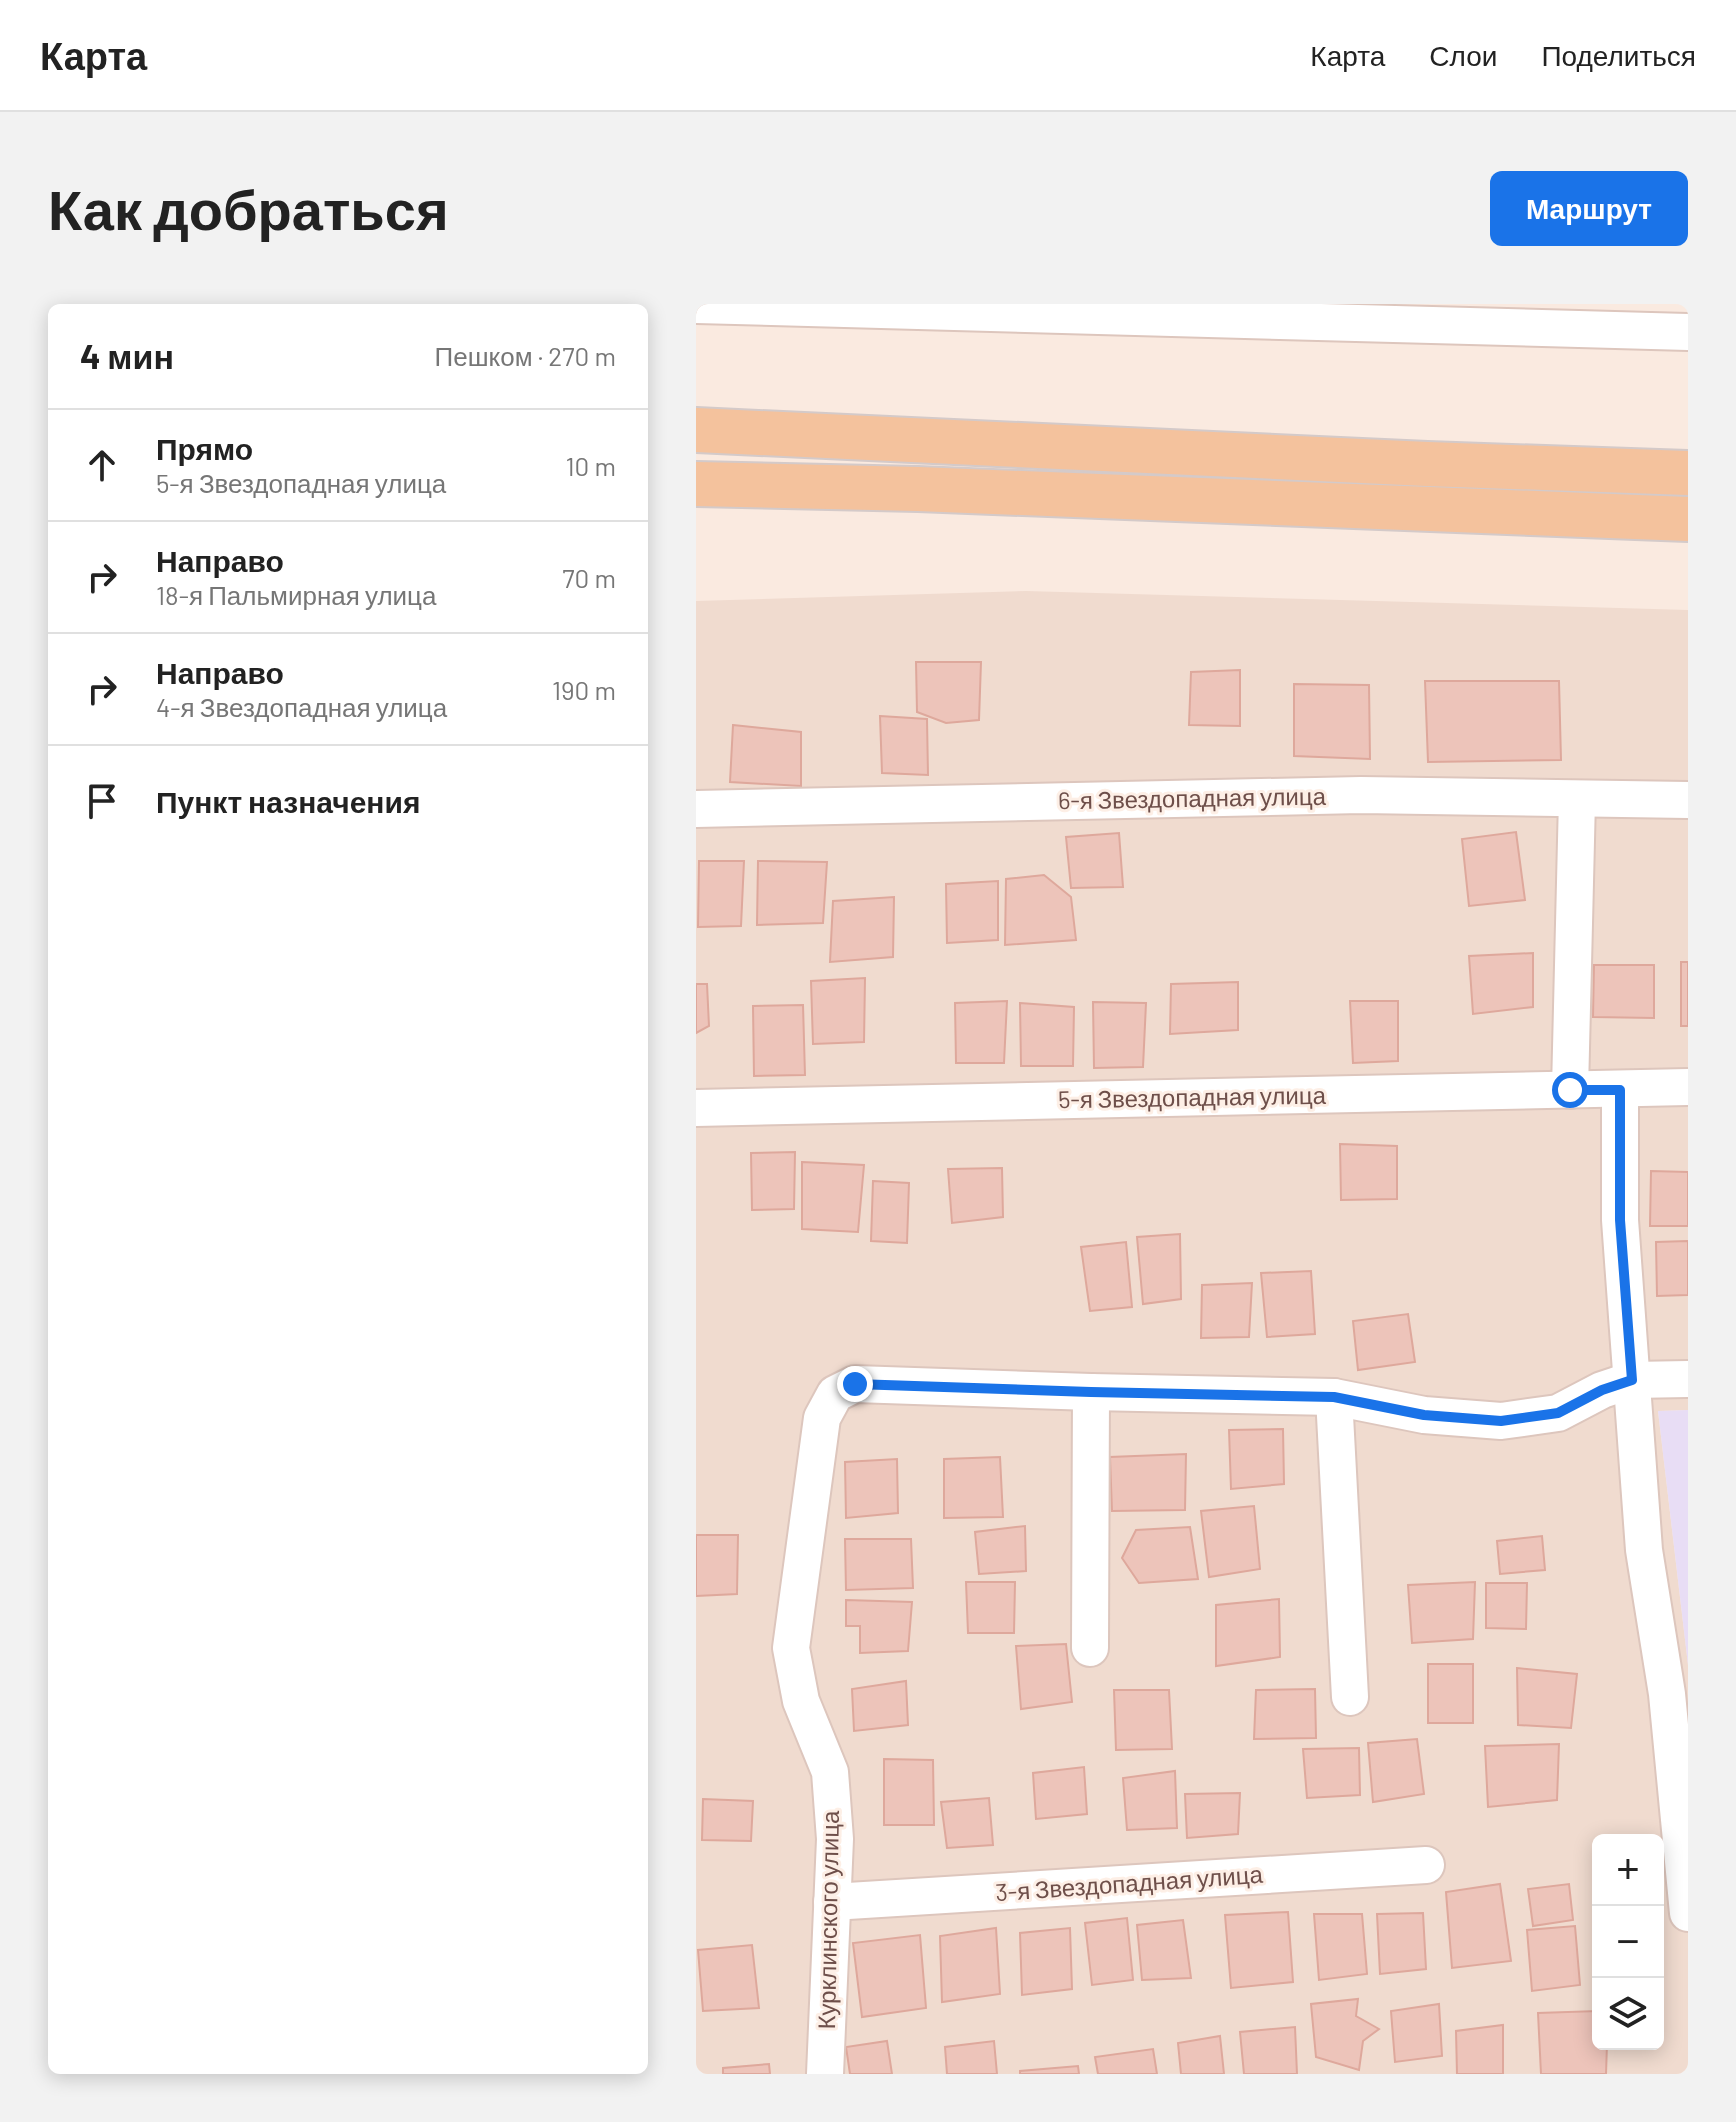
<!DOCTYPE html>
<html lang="ru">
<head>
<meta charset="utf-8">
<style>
  body { margin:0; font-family:Barlow,sans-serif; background:#f2f2f2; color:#222 }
  .controls { position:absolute; right:24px; bottom:24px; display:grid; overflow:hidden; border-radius:12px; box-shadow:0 4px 20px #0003 }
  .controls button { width:72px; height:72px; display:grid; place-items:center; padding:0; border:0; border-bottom:2px solid #e0e0e0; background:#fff; color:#222; font:40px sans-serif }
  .stop { position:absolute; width:24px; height:24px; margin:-18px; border:6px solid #1a73e8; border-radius:50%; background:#fff }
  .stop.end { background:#1a73e8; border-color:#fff; box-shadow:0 2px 8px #0008 }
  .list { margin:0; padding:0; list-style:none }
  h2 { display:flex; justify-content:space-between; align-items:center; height:104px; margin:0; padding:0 32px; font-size:34px }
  h2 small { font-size:26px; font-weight:400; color:#767676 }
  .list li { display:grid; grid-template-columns:52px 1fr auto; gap:24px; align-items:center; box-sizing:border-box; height:112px; padding:0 32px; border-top:2px solid #e0e0e0 }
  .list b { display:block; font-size:30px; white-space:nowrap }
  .list p { margin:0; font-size:26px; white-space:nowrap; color:#767676 }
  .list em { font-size:26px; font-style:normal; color:#767676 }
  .icon { flex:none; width:44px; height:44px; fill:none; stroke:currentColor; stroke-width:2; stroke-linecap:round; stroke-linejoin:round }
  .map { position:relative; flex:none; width:992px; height:1770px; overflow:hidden; border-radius:12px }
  header { display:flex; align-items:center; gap:48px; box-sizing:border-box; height:112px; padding:0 40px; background:#fff; border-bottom:2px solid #e0e0e0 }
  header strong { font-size:38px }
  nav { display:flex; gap:44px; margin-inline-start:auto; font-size:28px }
  .intro { display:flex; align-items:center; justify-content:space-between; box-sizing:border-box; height:192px; padding:0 48px }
  h1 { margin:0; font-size:56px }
  .button { padding:20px 36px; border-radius:12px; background:#1a73e8; color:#fff; font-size:28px; font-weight:700 }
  main { display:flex; gap:48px; padding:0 48px }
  aside { flex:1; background:#fff; border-radius:12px; box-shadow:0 4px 20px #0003 }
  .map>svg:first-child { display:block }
</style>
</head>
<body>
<header>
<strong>Карта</strong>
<nav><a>Карта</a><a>Слои</a><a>Поделиться</a></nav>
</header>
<div class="intro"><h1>Как добраться</h1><a class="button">Маршрут</a></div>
<main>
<aside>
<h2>4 мин<small>Пешком · 270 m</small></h2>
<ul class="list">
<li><svg class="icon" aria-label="ahead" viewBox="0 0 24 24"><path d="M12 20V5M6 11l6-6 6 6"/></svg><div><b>Прямо</b><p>5-я Звездопадная улица</p></div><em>10 m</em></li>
<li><svg class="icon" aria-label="right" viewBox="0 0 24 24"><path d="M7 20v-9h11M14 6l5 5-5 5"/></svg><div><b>Направо</b><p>18-я Пальмирная улица</p></div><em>70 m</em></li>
<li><svg class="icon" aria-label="right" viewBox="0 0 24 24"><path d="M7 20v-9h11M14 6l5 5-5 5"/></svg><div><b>Направо</b><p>4-я Звездопадная улица</p></div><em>190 m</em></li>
<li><svg class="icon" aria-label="arrive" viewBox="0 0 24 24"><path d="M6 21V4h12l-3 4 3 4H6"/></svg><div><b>Пункт назначения</b></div></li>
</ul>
</aside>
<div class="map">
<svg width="992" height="1770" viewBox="0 0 992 1770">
  <rect width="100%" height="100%" fill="#faeae0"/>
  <path fill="#f0dbcf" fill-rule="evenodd" d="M330 287 992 306V1106L962 1107 992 1361V1770H0V297ZM902 1536H962V1740H902Z"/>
  <polygon fill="#e8ddf5" points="992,1106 992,1361 962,1107"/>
  <g fill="#edc4ba" stroke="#dea89c" stroke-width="2">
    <polygon points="220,358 285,358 283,416 250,419 221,408"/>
    <polygon points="544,366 544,422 493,421 495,368"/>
    <polygon points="729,377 863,377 865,456 732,458"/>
    <polygon points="598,380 673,381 674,455 598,452"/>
    <polygon points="184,412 231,415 232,471 186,469"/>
    <polygon points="37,421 105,428 105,482 34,478"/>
    <polygon points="820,528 829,596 773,602 766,535"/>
    <polygon points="423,529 427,583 375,584 370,533"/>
    <polygon points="3,557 48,557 45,622 2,623"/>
    <polygon points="62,557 131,558 127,619 61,621"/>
    <polygon points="348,571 375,593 380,636 309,641 310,575"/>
    <polygon points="302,577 302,636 251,639 250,580"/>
    <polygon points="198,593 197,653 134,658 137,597"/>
    <polygon points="837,649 837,703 777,710 773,652"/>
    <rect x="985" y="658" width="7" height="64"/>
    <polygon points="898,661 958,661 958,714 897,713"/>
    <polygon points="169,674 168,738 117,740 115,677"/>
    <polygon points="542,678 542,726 474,730 475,680"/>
    <polygon points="0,680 11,680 13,722 0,729"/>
    <polygon points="311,697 308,759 260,759 259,699"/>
    <polygon points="654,697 702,697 702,757 657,759"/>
    <polygon points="397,698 450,699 447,763 398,764"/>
    <polygon points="324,699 378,703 377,762 325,762"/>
    <polygon points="107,701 109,771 58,772 57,702"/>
    <polygon points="644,840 701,842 701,895 645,896"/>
    <polygon points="99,848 98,905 56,906 55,849"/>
    <polygon points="106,858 168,861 162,928 106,925"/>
    <polygon points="306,864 307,913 256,919 252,865"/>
    <polygon points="955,867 992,868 992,922 954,922"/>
    <polygon points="177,877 213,879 211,939 175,937"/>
    <polygon points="484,930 485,995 447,1000 441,933"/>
    <polygon points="992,937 992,991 961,992 960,938"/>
    <polygon points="430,938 436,1003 394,1007 385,943"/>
    <polygon points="615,967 619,1030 571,1033 565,969"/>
    <polygon points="556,979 553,1033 505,1034 506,981"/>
    <polygon points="712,1010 719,1058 662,1066 657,1017"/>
    <polygon points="587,1125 588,1180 535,1185 533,1126"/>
    <polygon points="490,1150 489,1206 416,1207 414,1153"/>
    <polygon points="304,1153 307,1213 248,1214 248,1155"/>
    <polygon points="201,1155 202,1209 150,1214 149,1158"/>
    <polygon points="558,1202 564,1265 513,1273 505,1207"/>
    <polygon points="329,1222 330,1267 283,1270 279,1228"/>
    <polygon points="494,1223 502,1275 443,1279 426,1254 440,1226"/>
    <polygon points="0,1231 42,1231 41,1290 0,1292"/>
    <polygon points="846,1232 849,1266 804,1270 801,1237"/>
    <polygon points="149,1235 215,1235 217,1284 150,1286"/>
    <polygon points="270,1278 319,1278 318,1329 272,1329"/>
    <polygon points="779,1278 777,1335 716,1339 712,1281"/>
    <polygon points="790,1279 831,1279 830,1325 790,1324"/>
    <polygon points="583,1295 584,1353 520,1362 520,1301"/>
    <polygon points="150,1296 216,1298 212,1347 164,1349 164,1322 150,1322"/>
    <polygon points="370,1340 376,1398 325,1405 320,1342"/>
    <rect x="732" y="1360" width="45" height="59"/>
    <polygon points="821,1364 881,1370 875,1424 822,1421"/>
    <polygon points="210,1377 212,1421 158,1427 156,1385"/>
    <polygon points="619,1385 620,1434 558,1435 560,1386"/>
    <polygon points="418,1386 473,1386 476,1445 420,1446"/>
    <polygon points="721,1435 728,1490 677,1498 672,1439"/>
    <polygon points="863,1440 861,1496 792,1503 789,1442"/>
    <polygon points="663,1444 664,1491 611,1494 607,1445"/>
    <polygon points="188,1455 237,1456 238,1521 188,1521"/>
    <polygon points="388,1463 391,1510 340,1515 337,1469"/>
    <polygon points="479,1467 481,1524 431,1526 427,1474"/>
    <polygon points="544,1489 542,1530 491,1534 489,1490"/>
    <polygon points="293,1494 297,1541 251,1544 245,1498"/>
    <polygon points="7,1495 57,1497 55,1537 6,1536"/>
    <polygon points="804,1580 815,1657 756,1664 750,1588"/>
    <polygon points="873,1580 877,1616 837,1622 832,1585"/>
    <polygon points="592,1608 597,1678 535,1684 529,1611"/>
    <polygon points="727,1609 730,1665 684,1670 681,1610"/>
    <polygon points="618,1610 666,1610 671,1670 623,1676"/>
    <polygon points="431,1614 437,1676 396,1681 389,1619"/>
    <polygon points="487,1616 495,1674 446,1676 441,1621"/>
    <polygon points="879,1622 884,1681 836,1687 831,1626"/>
    <polygon points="300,1624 304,1690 246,1698 244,1632"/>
    <polygon points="374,1624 376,1685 326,1691 324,1629"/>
    <polygon points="224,1631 230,1704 166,1713 157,1639"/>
    <polygon points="56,1641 63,1704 7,1707 2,1646"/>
    <polygon points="662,1695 660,1712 683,1725 667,1737 663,1766 620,1753 615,1700"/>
    <polygon points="743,1700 746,1752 699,1758 695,1707"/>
    <polygon points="902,1707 902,1740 911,1740 910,1770 845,1770 842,1709"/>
    <polygon points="807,1721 807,1770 761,1770 760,1727"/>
    <polygon points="599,1723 601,1770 548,1770 544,1728"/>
    <polygon points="524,1732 528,1770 485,1770 482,1739"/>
    <polygon points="191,1737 196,1770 154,1770 150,1743"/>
    <polygon points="298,1737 301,1770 251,1770 249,1743"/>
    <polygon points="457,1745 461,1770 402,1770 399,1753"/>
    <polygon points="73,1760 74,1770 27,1770 27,1764"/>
    <polygon points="382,1762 383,1770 324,1770 324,1767"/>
  </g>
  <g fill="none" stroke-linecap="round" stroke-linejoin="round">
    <defs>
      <g id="minor">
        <polyline points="0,1 992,28"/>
        <polyline points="0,505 665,491 992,496"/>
        <polyline points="874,786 881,495"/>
        <polyline points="924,786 924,916 948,1246 971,1390 992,1609"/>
        <polyline points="0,804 992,783"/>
        <polyline points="638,1093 654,1393"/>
        <polyline points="394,1344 395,1088"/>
        <polyline points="136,1598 730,1561"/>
        <polyline points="129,1770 139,1535 134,1468 105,1397 95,1344 126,1114 139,1090 159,1080 395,1088 638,1093 728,1111 805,1117 862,1109 906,1086 936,1076 992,1075"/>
      </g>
      <g id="major">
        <polyline points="0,126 731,160 992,169"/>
        <polyline points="0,180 222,185 992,215"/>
      </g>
    </defs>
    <use href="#minor" stroke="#ddc6bd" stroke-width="40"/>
    <use href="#major" stroke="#d4cac9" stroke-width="48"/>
    <use href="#minor" stroke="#fff" stroke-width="36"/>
    <use href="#major" stroke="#f4c29d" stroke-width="44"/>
  </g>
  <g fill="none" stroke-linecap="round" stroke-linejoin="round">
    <polyline stroke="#1a73e8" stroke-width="10" points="159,1080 395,1088 638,1093 728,1111 805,1117 862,1109 906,1086 936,1076 924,916 924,786 874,786"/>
  </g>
  <g text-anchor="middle" stroke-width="6" stroke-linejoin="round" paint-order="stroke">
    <g font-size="24" fill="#6e4f4a" stroke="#fdefe6">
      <text transform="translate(496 495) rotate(-1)" y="8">6-я Звездопадная улица</text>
      <text transform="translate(496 794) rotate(-1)" y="8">5-я Звездопадная улица</text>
      <text transform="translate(433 1580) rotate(-4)" y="8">3-я Звездопадная улица</text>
      <text transform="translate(133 1616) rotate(-89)" y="8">Курклинского улица</text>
    </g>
  </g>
</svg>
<div class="controls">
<button>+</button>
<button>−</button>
<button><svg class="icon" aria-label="layers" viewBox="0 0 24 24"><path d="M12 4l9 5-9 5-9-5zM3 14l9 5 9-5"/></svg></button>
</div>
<div class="stop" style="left:874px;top:786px"></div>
<div class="stop end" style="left:159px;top:1080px"></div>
</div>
</main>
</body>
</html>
